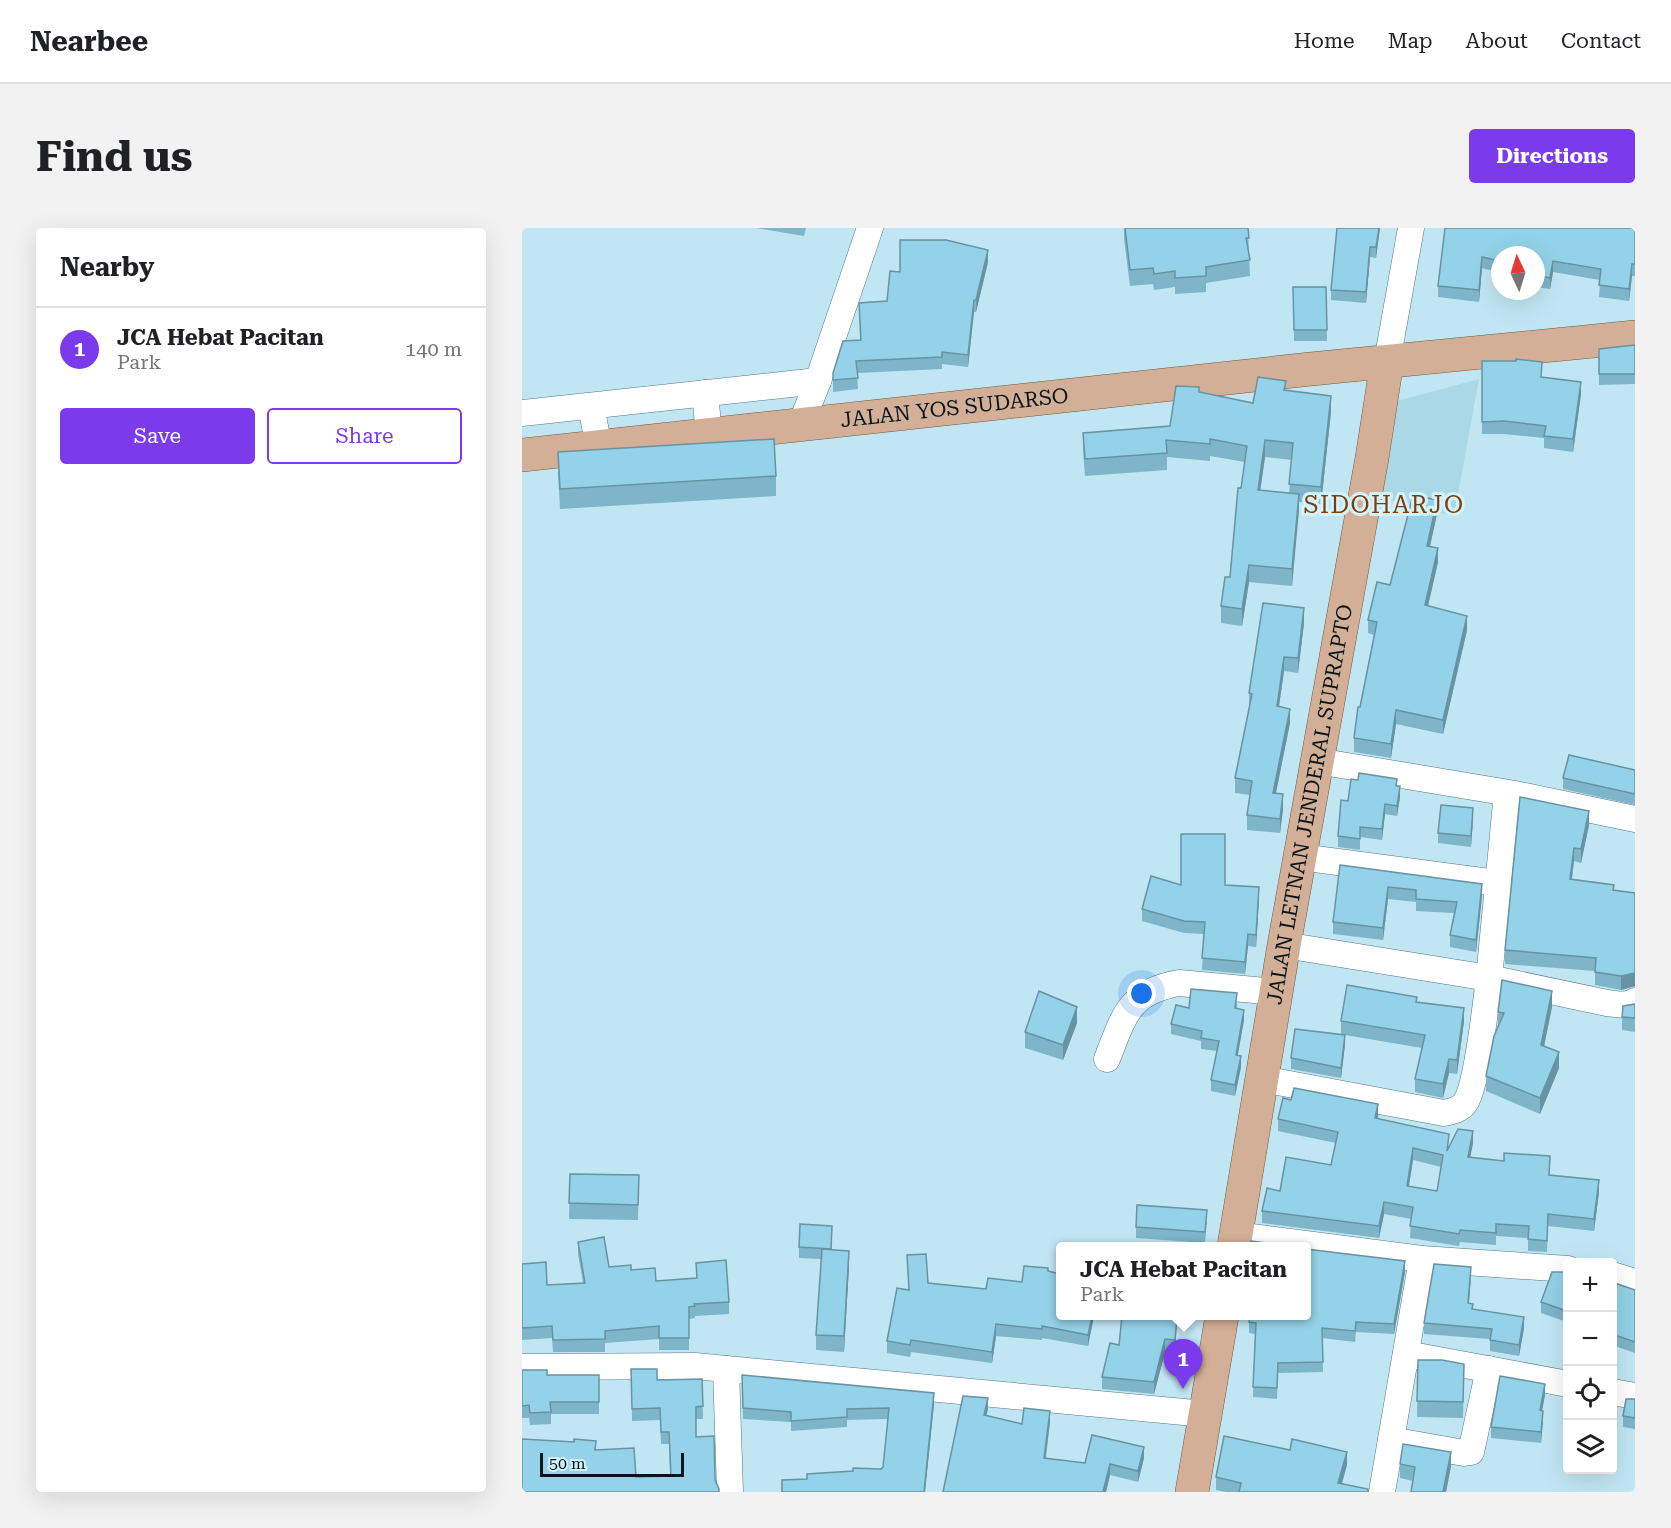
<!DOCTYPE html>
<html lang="en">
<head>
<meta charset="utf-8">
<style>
  body { margin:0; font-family:"Roboto Serif",serif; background:#f2f2f2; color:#202124 }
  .controls { position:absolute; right:18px; bottom:18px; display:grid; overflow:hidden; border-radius:6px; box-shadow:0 6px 24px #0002 }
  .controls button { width:54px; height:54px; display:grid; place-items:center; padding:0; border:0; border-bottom:2px solid #e0e0e0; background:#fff; color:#202124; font:30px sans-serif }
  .compass { position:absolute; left:969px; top:18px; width:54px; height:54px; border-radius:50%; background:#fff; box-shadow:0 6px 24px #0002; rotate:356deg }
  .scale { position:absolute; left:18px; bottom:15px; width:144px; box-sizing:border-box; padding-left:6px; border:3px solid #071419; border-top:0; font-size:16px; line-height:21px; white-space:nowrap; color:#071419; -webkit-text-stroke:4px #d4f2fc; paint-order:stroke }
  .you { position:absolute; left:620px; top:766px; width:21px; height:21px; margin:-15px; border:4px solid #fff; border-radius:50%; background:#1a73e8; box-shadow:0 0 0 9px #1a73e833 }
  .badge { display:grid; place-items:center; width:39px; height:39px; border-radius:50%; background:#7c3aed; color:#fff; font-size:20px; font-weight:700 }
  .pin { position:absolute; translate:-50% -50px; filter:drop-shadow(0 2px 3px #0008) }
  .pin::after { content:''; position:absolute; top:32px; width:21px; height:18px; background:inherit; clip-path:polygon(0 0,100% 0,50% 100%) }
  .popup { position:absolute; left:534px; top:1014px; width:255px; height:78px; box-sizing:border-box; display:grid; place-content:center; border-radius:6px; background:#fff; filter:drop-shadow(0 2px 4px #0005); font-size:20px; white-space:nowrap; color:#757577 }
  .popup b { font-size:22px; color:#202124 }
  .popup::after { content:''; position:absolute; left:50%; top:100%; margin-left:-12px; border:12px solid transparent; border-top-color:#fff }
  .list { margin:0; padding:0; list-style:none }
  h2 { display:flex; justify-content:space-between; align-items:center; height:78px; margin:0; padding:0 24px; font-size:26px }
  h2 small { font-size:20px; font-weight:400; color:#757577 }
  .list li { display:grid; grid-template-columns:39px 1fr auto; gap:18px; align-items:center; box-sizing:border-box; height:84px; padding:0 24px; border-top:2px solid #e0e0e0 }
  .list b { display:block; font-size:22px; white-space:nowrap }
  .list p { margin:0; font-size:20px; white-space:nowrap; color:#757577 }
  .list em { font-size:20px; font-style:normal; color:#757577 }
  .actions { display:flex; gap:12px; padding:18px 24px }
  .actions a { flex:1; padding:14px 0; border:2px solid #7c3aed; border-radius:6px; text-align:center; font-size:21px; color:#7c3aed }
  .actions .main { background:#7c3aed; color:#fff }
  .icon { flex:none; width:33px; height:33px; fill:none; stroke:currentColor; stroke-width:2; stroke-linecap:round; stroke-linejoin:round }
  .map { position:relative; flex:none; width:1113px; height:1264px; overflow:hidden; border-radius:6px }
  header { display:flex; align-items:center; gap:36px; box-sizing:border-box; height:84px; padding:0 30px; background:#fff; border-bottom:2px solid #e0e0e0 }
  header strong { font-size:28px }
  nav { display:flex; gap:33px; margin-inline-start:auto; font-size:21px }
  .intro { display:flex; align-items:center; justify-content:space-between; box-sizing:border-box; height:144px; padding:0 36px }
  h1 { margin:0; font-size:42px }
  .button { padding:15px 27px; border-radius:6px; background:#7c3aed; color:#fff; font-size:21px; font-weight:700 }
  main { display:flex; gap:36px; padding:0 36px }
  aside { flex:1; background:#fff; border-radius:6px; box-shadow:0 6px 24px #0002 }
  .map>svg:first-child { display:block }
</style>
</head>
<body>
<header>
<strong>Nearbee</strong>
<nav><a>Home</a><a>Map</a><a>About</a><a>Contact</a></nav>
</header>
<div class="intro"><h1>Find us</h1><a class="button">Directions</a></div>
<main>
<aside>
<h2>Nearby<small></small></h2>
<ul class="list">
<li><span class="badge">1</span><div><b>JCA Hebat Pacitan</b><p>Park</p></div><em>140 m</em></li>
</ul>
<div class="actions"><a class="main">Save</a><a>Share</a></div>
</aside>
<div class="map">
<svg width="1113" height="1264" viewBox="0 0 1113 1264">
  <rect width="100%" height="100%" fill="#c1e6f3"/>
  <polygon fill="#abd8e7" points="957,151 932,288 856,269 871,174"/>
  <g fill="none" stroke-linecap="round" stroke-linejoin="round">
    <defs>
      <g id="minor">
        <polyline points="865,134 889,0"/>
        <polyline points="183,165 187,207"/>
        <polyline points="69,178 77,219"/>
        <polyline points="0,185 296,153"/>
        <polyline points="279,196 296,153 348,0"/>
        <polyline points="795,533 993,566 1113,591"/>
        <polyline points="778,629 975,655"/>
        <polyline points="762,717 967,750 985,565"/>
        <path d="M585 831C602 788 606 764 657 755L754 764"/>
        <path d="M740 851 922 885C930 883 938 882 943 875 955 858 964 775 967 750L1085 775C1094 776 1104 779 1113 773"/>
        <polyline points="714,1007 900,1031 1046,1041"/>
        <polyline points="1090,1047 1113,1054"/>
        <polyline points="884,1126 1046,1156"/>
        <polyline points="0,1139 173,1138 204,1141 683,1186"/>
        <polyline points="204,1141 208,1264"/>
        <polyline points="1090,1164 1113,1168"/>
        <polyline points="869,1212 942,1225 949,1224 967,1141"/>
        <polyline points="860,1264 900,1031"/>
      </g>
      <g id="major">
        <path id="s1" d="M0 227 789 141 1113 109"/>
        <path id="s2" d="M712 1018 762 717 850 230 865 134"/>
        <polyline points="670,1264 700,1088"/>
      </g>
    </defs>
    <use href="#minor" stroke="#547681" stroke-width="27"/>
    <use href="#major" stroke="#78563d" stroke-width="34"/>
    <use href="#minor" stroke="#fff" stroke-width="26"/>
    <use href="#major" stroke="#d3af97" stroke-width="33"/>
  </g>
  <g fill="#7eb5c8" fill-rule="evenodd">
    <polygon points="234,0 284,0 282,8"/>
    <polygon points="602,0 726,0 728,48 684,55 684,64 653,66 653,59 632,62 631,56 608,58 602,11"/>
    <polygon points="858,0 854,30 848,29 844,75 809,72 809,62"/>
    <polygon points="923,0 1113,0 1113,48 1110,48 1107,73 1077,69 1078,52 1031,44 1028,61 1014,59 1014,27 978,27 978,45 960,40 957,74 916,69 916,58"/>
    <polygon points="466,34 454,84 452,84 446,139 420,136 420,141 335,145 336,161 311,164 311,145 338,112 337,75 365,73 378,44"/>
    <polygon points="771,59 804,59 805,113 772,113"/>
    <polygon points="1113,117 1113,156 1077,157 1077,121"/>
    <polygon points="960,133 1020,149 1059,166 1051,224 1022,220 1022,210 982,206 960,206"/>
    <path d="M764 163 809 184 799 276 777 274 770 358 727 354 720 398 699 395V378L708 349 723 234 688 228V233L645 229V242L563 248 561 222V205L648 198 677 164 731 175ZM743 229 770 232 767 265 738 262Z"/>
    <polygon points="36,224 254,248 254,268 38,281 36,245"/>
    <polygon points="915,286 908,318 916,334 906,378 945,402 921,506 874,496 869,530 832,524 832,510 852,407 846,405 846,392"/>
    <polygon points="782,395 776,445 762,443 757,478 768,495 754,565 761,581 758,605 725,602 725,587 728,567 713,565 713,550 727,479 727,465"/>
    <polygon points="1113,542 1113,577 1041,561 1041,550"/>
    <polygon points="875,558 878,569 875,588 863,586 860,612 838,609 838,622 816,619 816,608 826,573"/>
    <polygon points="951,591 949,619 916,615 916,605"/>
    <polygon points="1067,597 1059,635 1052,633 1050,651 1092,662 1113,665 1113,758 1099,762 1073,757 1073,743 983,736 983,722"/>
    <polygon points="818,637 960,668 954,724 928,719 928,707 932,685 894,683 894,674 866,671 861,712 811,706 811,694"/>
    <polygon points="659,657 703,657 737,671 734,719 726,718 723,746 680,742 682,706 662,705 620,693 620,681"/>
    <polygon points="895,774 942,793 935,846 927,845 921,870 893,864 893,851 900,820 823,807 823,817 819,850 769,841 769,830 819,806 819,793"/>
    <polygon points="715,775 715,780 722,792 715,828 719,839 713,868 689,863 689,852 695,823 679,821 679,813 649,806 649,796 667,780"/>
    <polygon points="1113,776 1113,804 1100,802 1100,789"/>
    <polygon points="1030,779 1022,818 1037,840 1018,886 964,863 964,848 976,799 976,784"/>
    <polygon points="555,795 541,832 503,820 503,804"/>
    <path d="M769 872 856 888V890L927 919 951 915 948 929 1028 940V947L1077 964 1072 1003 1026 998 1025 1024 1006 1023V1010L974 1008V1017L938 1014 937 1018 888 1010 889 991 862 986 857 1010 740 995V983L758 963 809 937 814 915 756 903V891ZM891 932 919 939 915 963 887 958Z"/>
    <polygon points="48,946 117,947 116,992 47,991"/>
    <polygon points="685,993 683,1015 614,1010 614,999"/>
    <polygon points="310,998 310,1022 327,1038 322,1124 294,1122 294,1107 299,1031 277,1030 277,1019"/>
    <polygon points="56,1014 87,1039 109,1042 134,1053 174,1050 174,1035 207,1074 207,1086 173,1088 173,1090 167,1091 167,1122 137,1122 137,1111 83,1115 83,1124 31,1124 30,1110 0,1112 0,1036 25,1057 61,1055 56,1026"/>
    <polygon points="385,1027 406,1055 464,1061 500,1054 526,1043 538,1088 572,1088 566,1118 520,1110 520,1112 474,1108 470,1135 389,1124 388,1129 365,1125 365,1113 387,1062"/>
    <polygon points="883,1044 872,1106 834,1104 833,1114 800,1110 801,1144 756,1145 755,1171 731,1169 733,1106 727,1105 727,1094"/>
    <polygon points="1046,1044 1046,1082 1042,1093 1019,1085 1019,1074"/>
    <polygon points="949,1049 947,1075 951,1081 1002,1100 997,1128 968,1123 968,1111 902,1106 902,1095"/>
    <polygon points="1090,1054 1113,1062 1113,1125 1090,1117"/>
    <polygon points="600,1088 663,1088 663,1093 655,1092 653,1124 643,1124 632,1166 580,1161 580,1149 597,1117"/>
    <polygon points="896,1132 942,1152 941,1190 895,1189"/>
    <polygon points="109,1141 135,1152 180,1151 181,1191 174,1191 174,1209 193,1252 0,1264 74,1222 114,1249 148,1248 147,1216 139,1216 138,1192 110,1193"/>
    <polygon points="0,1142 25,1147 77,1147 77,1186 29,1186 29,1196 8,1197 7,1190 0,1190"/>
    <polygon points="220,1147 412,1176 403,1264 285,1251 359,1241 361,1239 366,1191 325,1192 325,1199 269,1203 269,1194 221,1191"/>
    <polygon points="1023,1167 1020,1183 1021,1193 1019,1215 969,1210 969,1199"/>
    <polygon points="1113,1171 1113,1201 1101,1199 1101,1188"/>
    <polygon points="466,1181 464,1188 500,1196 528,1194 524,1230 563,1235 622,1230 616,1254 588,1247 584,1264 421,1264"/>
    <polygon points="878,1236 929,1238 924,1264 889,1264 891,1253 878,1250"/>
    <polygon points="825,1237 820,1256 846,1264 704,1264 694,1262 694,1249"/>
  </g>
  <g fill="#6793a2">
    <polygon points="857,0 858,0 854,30 854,19"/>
    <polygon points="848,19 848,29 844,75 844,64"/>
    <polygon points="466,22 466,34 454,84 454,72"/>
    <polygon points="960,29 960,40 957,74 957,62"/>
    <polygon points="1031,33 1031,44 1028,61 1028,50"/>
    <polygon points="1110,36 1110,48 1107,73 1107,61"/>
    <polygon points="452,72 452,84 446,139 446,127"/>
    <polygon points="1059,154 1059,166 1051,224 1051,211"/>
    <polygon points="809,168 809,184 799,276 799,259"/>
    <polygon points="743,212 743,229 736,279 736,262"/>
    <polygon points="777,266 777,283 770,358 770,341"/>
    <polygon points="915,272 915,286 905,332 905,318"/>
    <polygon points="916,320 916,334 903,391 903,377"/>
    <polygon points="727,337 727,354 720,398 720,381"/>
    <polygon points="782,380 782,395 776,445 776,430"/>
    <polygon points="945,388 945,402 921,506 921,492"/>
    <polygon points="762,429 762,443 755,492 755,478"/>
    <polygon points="768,481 768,495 751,579 751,565"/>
    <polygon points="874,482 874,496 869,530 869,516"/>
    <polygon points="878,558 878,569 875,588 875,578"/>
    <polygon points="761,566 761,581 758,605 758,591"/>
    <polygon points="863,576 863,586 860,612 860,601"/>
    <polygon points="951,580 951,591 949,619 949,608"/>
    <polygon points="1067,583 1067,597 1059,635 1059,621"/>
    <polygon points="1052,620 1052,633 1048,664 1048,651"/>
    <polygon points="960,656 960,668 954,724 954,712"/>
    <polygon points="737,659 737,671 734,719 734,707"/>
    <polygon points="866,659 866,671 861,712 861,700"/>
    <polygon points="726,706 726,718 723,746 723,734"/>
    <polygon points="1113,745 1113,758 1099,762 1099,748"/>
    <polygon points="1030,763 1030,779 1019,833 1019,817"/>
    <polygon points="555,779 555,795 541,832 541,817"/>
    <polygon points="942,780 942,793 935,846 935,832"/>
    <polygon points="722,782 722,792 714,838 714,827"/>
    <polygon points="823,807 823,817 819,850 819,840"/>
    <polygon points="1037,824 1037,840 1018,886 1018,870"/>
    <polygon points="719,828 719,839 713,868 713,857"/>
    <polygon points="927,831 927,845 921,870 921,856"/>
    <polygon points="856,876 856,888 853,902 853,890"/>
    <polygon points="951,903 951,915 946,941 946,929"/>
    <polygon points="891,920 891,932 885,969 885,958"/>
    <polygon points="1077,952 1077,964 1072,1003 1072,991"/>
    <polygon points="862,974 862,986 857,1010 857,998"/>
    <polygon points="327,1023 327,1038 322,1124 322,1108"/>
    <polygon points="883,1033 883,1044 872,1106 872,1096"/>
    <polygon points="949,1039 949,1049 946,1086 946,1075"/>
    <polygon points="1046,1071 1046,1082 1042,1093 1042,1082"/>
    <polygon points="570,1088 572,1088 566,1118 566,1107"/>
    <polygon points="655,1088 653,1124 653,1112"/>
    <polygon points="1002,1089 1002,1100 997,1128 997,1117"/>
    <polygon points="474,1096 474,1108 470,1135 470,1124"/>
    <polygon points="643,1111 643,1124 632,1166 632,1154"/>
    <polygon points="1023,1156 1023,1167 1018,1193 1018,1182"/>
    <polygon points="412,1165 412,1176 403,1264 402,1264"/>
    <polygon points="466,1170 466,1181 462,1198 462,1187"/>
    <polygon points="528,1183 528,1194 522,1240 522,1230"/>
    <polygon points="1021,1183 1021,1193 1019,1215 1019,1204"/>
    <polygon points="622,1219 622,1230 616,1254 616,1243"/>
    <polygon points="825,1224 825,1237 817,1264 816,1255"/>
    <polygon points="929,1224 929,1238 924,1264 921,1264"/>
    <polygon points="588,1236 588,1247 584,1264 581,1264"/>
  </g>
  <g fill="#93d2e8" stroke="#6793a2" stroke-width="1.5" fill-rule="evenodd">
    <polygon points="603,0 726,0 727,10 724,10 728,32 684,39 684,48 653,50 653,43 632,46 631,40 608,42"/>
    <polygon points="815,0 857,0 854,19 848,19 844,64 809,62"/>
    <polygon points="923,0 1113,0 1113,36 1110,36 1107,61 1077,57 1079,41 1031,33 1028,50 1014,47 1014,27 978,27 978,33 960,29 957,62 916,58"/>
    <polygon points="378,12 424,12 466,22 454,72 452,72 446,127 420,124 420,129 334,133 336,150 311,152 311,145 321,113 339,112 337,75 365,73 368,43 378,44"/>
    <polygon points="771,59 804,59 805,102 772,102"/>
    <polygon points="1113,117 1113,146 1077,146 1077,121"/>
    <polygon points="994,131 1020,134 1019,149 1059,154 1051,211 1022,208 1024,198 982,193 960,194 960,133 994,133"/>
    <polygon points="736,149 764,153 762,162 809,168 799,259 767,256 771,215 743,212 736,262 777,266 770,341 727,337 720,381 699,378 703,349 708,349 716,260 719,260 725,218 688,211 688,216 644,212 645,225 563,231 561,205 648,198 654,158 677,159 677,164 731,175"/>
    <polygon points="252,211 254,248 38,261 36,224"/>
    <polygon points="891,267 915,272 905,318 916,320 903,377 945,388 921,492 874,482 869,516 832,510 836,479 838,479 855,394 846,392 855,354 868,357"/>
    <polygon points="741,375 782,380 776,430 762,429 755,478 768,481 751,565 761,566 758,591 725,587 730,553 713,550 730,466 727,465"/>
    <polygon points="1047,527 1113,542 1113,566 1041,550"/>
    <polygon points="837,545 875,551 874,558 878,558 875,578 863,576 860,601 838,599 838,611 816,608 819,572 826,573 829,551 836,552"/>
    <polygon points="998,569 1067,583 1059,621 1052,620 1048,651 1092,657 1091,662 1113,665 1113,745 1099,748 1073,744 1074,730 983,722"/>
    <polygon points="919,577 951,580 949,608 916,605"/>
    <polygon points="659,606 703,606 703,657 737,659 734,707 726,706 723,734 680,730 683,694 662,693 620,681 629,648 659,657"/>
    <polygon points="818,637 960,656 954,712 928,707 935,674 894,671 894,662 866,659 861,700 811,694"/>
    <polygon points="980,752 1030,763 1019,817 1037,824 1018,870 964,848 972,808 982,785 976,784"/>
    <polygon points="825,757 895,769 894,774 942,780 935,832 927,831 921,856 893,851 903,807 819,793"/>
    <polygon points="669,761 715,765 713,780 722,782 714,827 719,828 713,857 689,852 697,813 679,810 680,803 649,796 654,777 667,780"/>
    <polygon points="517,763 555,779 541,817 503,804"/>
    <polygon points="1113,776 1113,790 1100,789 1101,778"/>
    <polygon points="773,801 823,807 819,840 769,830"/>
    <path d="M772 860 856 876 853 890 927 906 925 923 936 901 951 903 946 929 982 933V925L1028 928 1027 947 1077 952 1072 991 1026 986 1025 1013 1006 1011 1007 998 974 996V1005L938 1002 937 1006 888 998 891 979 862 974 857 998 740 983 745 960 758 963 764 929 809 937 816 904 756 891 761 870 769 872ZM891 920 921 927 915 963 885 958Z"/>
    <polygon points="48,946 117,947 116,977 47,975"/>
    <polygon points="615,977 685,982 683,1004 614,999"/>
    <polygon points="278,996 310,998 309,1021 277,1019"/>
    <polygon points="82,1009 87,1039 109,1037 109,1042 133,1040 134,1053 175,1050 174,1035 204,1032 207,1074 172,1076 173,1078 167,1079 167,1110 137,1110 137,1098 83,1103 83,1111 31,1112 30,1098 0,1100 0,1036 24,1034 25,1057 63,1055 56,1014"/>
    <polygon points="729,1013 768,1018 727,1018"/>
    <polygon points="300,1021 327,1023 322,1108 294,1107"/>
    <polygon points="784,1021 883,1033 872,1096 834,1094 833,1103 800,1100 801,1134 756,1135 755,1160 731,1159 734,1095 727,1094 728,1088 784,1088"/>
    <polygon points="404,1026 406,1055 464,1061 466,1050 500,1054 502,1038 526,1040 526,1043 538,1046 538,1088 570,1088 566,1107 520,1098 520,1101 474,1096 470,1124 389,1112 388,1117 365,1113 375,1060 387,1062 385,1027"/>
    <polygon points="912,1036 949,1039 946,1075 951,1076 950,1081 1002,1089 997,1117 968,1112 970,1101 902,1095"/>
    <polygon points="1030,1044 1046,1044 1046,1071 1042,1082 1019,1074"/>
    <polygon points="1090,1054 1113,1062 1113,1114 1090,1106 1090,1088 1094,1079 1090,1078"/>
    <polygon points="600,1088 655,1088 653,1112 643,1111 632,1154 580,1149 588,1115 597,1117"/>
    <polygon points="896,1132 920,1132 942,1136 941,1174 895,1173"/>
    <polygon points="109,1141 135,1141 135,1152 180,1151 181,1178 174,1179 174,1209 192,1208 193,1252 197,1261 197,1264 0,1264 0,1211 52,1214 52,1211 74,1213 73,1222 112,1220 114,1249 149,1248 147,1204 139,1204 138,1180 110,1181"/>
    <polygon points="0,1142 25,1142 25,1147 77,1147 77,1174 28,1174 29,1184 8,1185 7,1177 0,1178"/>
    <polygon points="220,1147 412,1165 402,1264 260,1264 260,1252 285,1251 285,1246 331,1243 331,1240 359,1241 361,1239 367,1180 325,1181 325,1189 269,1193 269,1184 221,1180"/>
    <polygon points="978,1148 1023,1156 1018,1182 1021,1183 1019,1204 969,1199"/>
    <polygon points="441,1168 466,1170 462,1187 500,1196 502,1180 528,1183 522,1230 563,1235 570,1207 622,1219 616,1243 588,1236 581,1264 421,1264"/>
    <polygon points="1104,1171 1113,1171 1113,1190 1101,1188"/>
    <polygon points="702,1208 768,1222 770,1211 825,1224 816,1255 846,1261 846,1264 717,1264 719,1255 694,1249"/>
    <polygon points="881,1216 929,1224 921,1264 889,1264 893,1239 878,1236"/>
  </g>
  <g text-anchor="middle" stroke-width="6" stroke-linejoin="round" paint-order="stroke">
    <g font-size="21" fill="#071419" stroke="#d4f2fc">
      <text dy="7" stroke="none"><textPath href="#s1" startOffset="435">JALAN YOS SUDARSO</textPath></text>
      <text dy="7" stroke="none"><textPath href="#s2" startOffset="448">JALAN LETNAN JENDERAL SUPRAPTO</textPath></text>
    </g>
    <g font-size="24" letter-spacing="1.5" fill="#793e0d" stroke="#d4f2fc">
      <text x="862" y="285">SIDOHARJO</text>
    </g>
  </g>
</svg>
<div class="controls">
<button>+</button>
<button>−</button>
<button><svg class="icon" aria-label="locate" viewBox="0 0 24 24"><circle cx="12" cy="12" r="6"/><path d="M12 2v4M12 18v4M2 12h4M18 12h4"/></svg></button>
<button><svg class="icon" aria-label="layers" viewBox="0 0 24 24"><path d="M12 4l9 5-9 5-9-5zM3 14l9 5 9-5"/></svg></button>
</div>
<svg class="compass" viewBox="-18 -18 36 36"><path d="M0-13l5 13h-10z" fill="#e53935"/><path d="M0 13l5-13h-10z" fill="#757577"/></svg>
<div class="scale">50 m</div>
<div class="you"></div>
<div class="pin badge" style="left:661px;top:1161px">1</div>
<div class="popup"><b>JCA Hebat Pacitan</b>Park</div>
</div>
</main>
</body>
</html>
